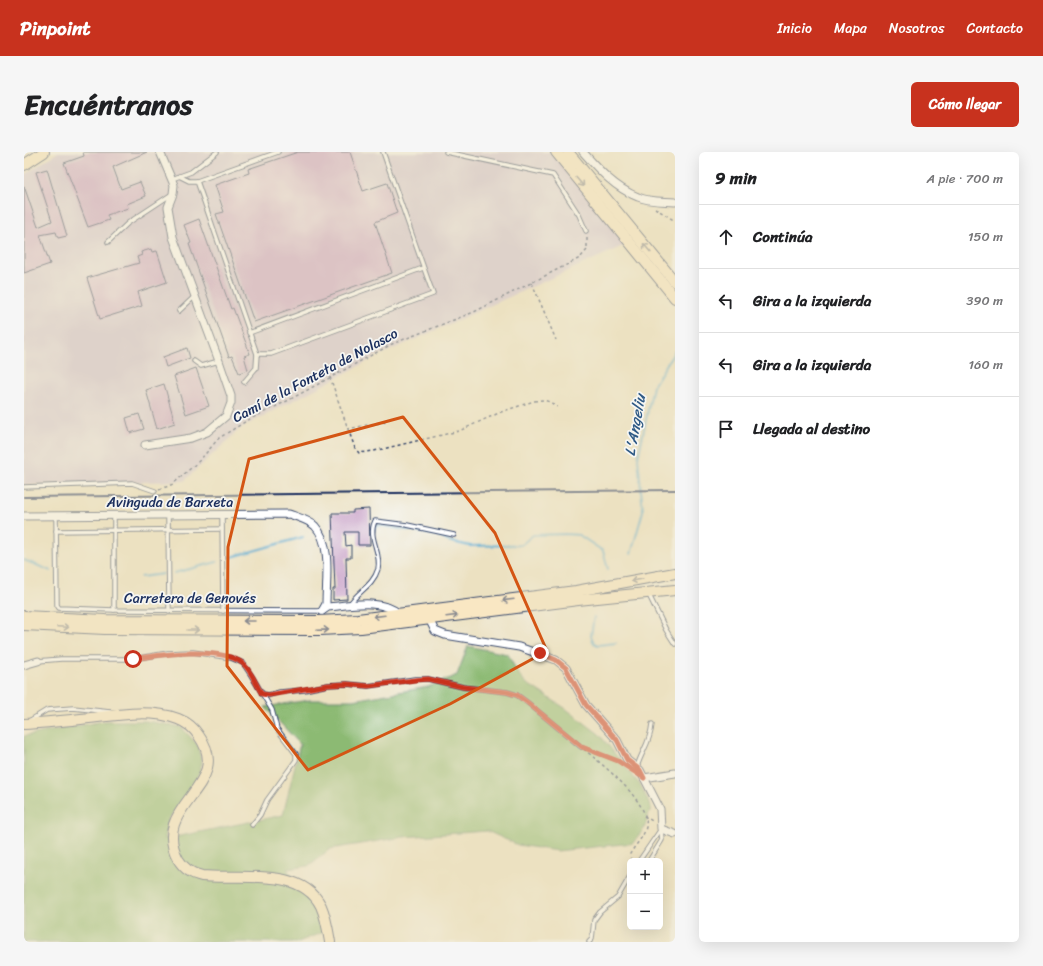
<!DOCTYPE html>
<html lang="es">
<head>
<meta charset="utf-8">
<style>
  body { margin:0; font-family:Sriracha,sans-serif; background:#f6f6f6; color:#202124 }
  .controls { position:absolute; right:12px; bottom:12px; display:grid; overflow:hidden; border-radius:6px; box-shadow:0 4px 16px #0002 }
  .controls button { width:36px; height:36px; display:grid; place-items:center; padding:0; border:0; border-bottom:1px solid #e0e0e0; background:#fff; color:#202124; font:20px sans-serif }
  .stop { position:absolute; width:12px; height:12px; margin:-9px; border:3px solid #c8321e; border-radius:50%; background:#fff }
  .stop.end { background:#c8321e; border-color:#fff; box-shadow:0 1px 4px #0008 }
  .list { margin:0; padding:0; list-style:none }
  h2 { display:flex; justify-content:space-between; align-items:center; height:52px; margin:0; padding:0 16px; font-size:17px }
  h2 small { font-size:13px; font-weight:400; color:#757577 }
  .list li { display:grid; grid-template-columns:26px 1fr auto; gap:12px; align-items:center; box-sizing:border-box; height:64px; padding:0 16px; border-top:1px solid #e0e0e0 }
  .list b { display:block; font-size:15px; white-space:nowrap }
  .list em { font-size:13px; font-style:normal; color:#757577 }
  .icon { flex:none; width:22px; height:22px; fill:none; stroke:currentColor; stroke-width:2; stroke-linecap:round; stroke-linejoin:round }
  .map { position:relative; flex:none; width:651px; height:790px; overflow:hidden; border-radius:6px }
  header { display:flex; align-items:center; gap:24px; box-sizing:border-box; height:56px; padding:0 20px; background:#c8321e; color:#fff }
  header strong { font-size:19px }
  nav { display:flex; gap:22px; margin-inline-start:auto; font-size:14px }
  .intro { display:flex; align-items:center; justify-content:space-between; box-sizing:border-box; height:96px; padding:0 24px }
  h1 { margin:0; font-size:28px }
  .button { padding:10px 18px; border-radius:6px; background:#c8321e; color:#fff; font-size:14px; font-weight:700 }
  main { display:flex; gap:24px; padding:0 24px }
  aside { flex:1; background:#fff; border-radius:6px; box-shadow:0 4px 16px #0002 }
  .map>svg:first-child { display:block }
</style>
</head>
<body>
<header>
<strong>Pinpoint</strong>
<nav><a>Inicio</a><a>Mapa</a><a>Nosotros</a><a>Contacto</a></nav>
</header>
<div class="intro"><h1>Encuéntranos</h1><a class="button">Cómo llegar</a></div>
<main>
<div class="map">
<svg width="651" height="790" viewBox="0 0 651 790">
  <rect width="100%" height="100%" fill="#f6f6f2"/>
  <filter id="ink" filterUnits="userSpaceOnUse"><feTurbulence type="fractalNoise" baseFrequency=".025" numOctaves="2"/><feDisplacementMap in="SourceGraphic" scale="8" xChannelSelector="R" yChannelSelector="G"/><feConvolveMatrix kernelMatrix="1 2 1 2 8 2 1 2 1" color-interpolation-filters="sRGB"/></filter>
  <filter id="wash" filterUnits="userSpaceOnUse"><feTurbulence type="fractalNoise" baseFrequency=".012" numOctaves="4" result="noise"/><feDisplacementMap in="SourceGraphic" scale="16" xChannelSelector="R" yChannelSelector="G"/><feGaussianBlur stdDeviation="0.9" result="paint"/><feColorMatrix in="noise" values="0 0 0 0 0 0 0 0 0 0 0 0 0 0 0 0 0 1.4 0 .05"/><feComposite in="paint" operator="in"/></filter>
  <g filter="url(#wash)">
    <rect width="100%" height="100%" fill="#ece1c1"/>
    <polygon fill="#ccbed4" points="34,0 535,0 608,90 354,204 217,276 160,329 0,333 0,23"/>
    <path fill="#8cba73" stroke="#547468" d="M444 494 483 502 499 529 541 556 575 582 617 634 627 656 620 677 609 691 533 699 494 693 463 679 379 685 306 697 284 714 263 717C277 737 293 756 300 780L274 790H0V584L80 569H122L157 575 173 592 178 610 174 625 145 667 141 687 259 663 276 592 241 555 285 548H329L404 535 433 523Z"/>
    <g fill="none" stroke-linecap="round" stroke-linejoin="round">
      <g stroke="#54aad0" stroke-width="2">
        <polyline points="350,377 354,373 413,383 424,389 446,394 497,393 509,383 541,382 555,383 579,399 584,417"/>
        <polyline points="607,402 619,359 614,306 629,234 651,199"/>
        <polyline points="204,406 279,385"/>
        <polyline points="0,408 27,419"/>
        <polyline points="150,421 193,410"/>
        <polyline points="117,425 139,422"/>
        <polyline points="570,465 567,484 570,491 574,493 592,491"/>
      </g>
    </g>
    <g id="blocks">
      <g fill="#c79dc8">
        <polygon points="59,0 123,0 89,15 97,37 116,30 122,44 103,52 104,56 83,63 85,68 64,75 40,11 60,4"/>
        <polygon points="274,0 326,0 339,39 363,31 373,61 351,70 368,121 230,170 192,62 200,60 191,33 225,21 224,17"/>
        <polygon points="23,17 43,84 34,86 32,80 16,83 26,112 0,121 0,34 14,75 28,69 12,20"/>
        <polygon points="175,67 207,157 209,156 226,202 220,204 224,218 215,221 208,204 205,205 165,92 167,91 160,73"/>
        <polygon points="127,97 128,100 133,99 143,130 114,140 118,154 76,167 63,126 115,111 113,105 118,103 117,100"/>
        <polygon points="163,196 166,206 142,215 139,205"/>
        <polygon points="172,216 185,254 162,262 150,224"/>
        <polygon points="140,232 151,271 133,277 122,238"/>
        <polygon points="115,262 120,277 106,281 102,266"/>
        <polygon points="345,357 346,393 334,393 334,380 321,380 322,394 327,393 327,406 322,406 323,447 309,448 309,437 311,437 308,361 329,361 329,358"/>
      </g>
    </g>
  </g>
  <g filter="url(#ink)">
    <use href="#blocks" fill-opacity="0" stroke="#3a4a6d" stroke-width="1"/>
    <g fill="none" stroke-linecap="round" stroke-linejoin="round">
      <defs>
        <g id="lane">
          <polyline points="422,0 529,23 555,63 562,79"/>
          <polyline points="155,24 165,29 173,29 233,202 232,216 220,230"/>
          <polyline points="148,27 167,20 193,0"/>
          <polyline points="173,29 254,0"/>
          <polyline points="84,90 104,71 148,42"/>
          <polyline points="155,159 170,145"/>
          <polyline points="225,181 399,116"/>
          <polyline points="233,202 247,202 409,142 359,0"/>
          <polyline points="170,209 177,214 195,209"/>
          <polyline points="0,335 108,331 131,339"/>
          <polyline points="144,363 145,459"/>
          <polyline points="198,363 199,459"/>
          <polyline points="32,364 33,453 35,456 90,458 298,459"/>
          <polyline points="90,364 90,458"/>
          <polyline points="32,379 198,377"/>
          <polyline points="624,441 642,478 651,492"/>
          <path d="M325 453C334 439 349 434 354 417 358 400 343 386 351 369L383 373 430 383"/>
          <polyline points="14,509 37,507 109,507 144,501 169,500 207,506 219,511 227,523 248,558 253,577 272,602 272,608 243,648 236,663 228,673"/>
          <polyline points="238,542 245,543 256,540 280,538 304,533 323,532 344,534 391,527 404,527 439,535 483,540 493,543 504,551 557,595"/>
          <polyline points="5,569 23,558 49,556 86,560"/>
          <path d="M613 615C618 598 626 592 628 572"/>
          <polyline points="615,709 637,677"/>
          <polyline points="625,709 638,688 637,678"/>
          <polyline points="565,790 568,787 570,768 576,760 594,745 606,724"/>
        </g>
        <g id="street">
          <path d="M559 0C575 18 591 36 614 45 625 50 639 49 651 50"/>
          <polyline points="121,293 167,286 183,280 202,264 207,251 207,244 195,209 149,85 144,55 149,42 150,33 136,0"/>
          <path d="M0 364 265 362C273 365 285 368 291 374 308 392 302 428 302 452L298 459"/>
          <path d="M298 459 304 455C327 453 356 446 376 462"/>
          <polyline points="405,467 411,479 421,483 495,495 532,508 542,516 562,553 593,588 603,608 616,618 636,657 637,677 651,682"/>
          <polyline points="0,513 14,509"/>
          <polyline points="620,626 651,621"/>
        </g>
        <g id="secondary">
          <polyline points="532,0 651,146"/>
          <polyline points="544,0 651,130"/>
          <polyline points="0,13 20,0"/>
          <polyline points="0,464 81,468 294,469 334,467 552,439 651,421"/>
          <polyline points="0,473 81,477 295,478 337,476 554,448 651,438"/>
          <path d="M0 572C19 571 38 569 57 567 88 564 124 556 154 567 162 570 170 576 175 584 211 634 125 653 154 707 160 717 167 722 178 724 215 728 277 714 297 754 302 765 304 778 306 790"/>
        </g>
      </defs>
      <use href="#lane" stroke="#3a4a6d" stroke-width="5.5"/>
      <use href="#street" stroke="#3a4a6d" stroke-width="9"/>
      <use href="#secondary" stroke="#3a4a6d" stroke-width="12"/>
      <g stroke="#3a4a6d" stroke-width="1.5" stroke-dasharray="3 3" stroke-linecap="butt">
        <polyline points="631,56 651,69"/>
        <polyline points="508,131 532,188"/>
        <polyline points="306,225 324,277 363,269"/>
        <polyline points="324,277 331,296 335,301 350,299 435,279 477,260 510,249 519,248 526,250 533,255"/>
        <polyline points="135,338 149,332 176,308 195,286 224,268 263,249 368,192 450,160 556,106 563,98 563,83"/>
        <polyline points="561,596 596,610"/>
        <path d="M560 597C577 612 627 650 622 675 620 685 611 693 606 702L607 709"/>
        <polyline points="620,664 630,670"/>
      </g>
      <use href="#lane" stroke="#fff" stroke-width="3.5"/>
      <use href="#street" stroke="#fff" stroke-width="7"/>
      <use href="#secondary" stroke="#f9e7c3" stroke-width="10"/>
      <polyline stroke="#1b2f5e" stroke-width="2" points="0,345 651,338"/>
    </g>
    <defs><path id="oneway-shaft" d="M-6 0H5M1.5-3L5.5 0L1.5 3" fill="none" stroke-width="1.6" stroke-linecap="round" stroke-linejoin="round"/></defs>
    <g stroke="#8a8b90">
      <use href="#oneway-shaft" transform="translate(556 30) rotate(50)"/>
      <use href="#oneway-shaft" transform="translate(623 96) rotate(-130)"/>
      <use href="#oneway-shaft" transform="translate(613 428) rotate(169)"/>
      <use href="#oneway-shaft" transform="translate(484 448) rotate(173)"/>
      <use href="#oneway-shaft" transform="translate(355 464) rotate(173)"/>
      <use href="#oneway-shaft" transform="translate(428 464) rotate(-7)"/>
      <use href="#oneway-shaft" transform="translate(225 469) rotate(-180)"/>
      <use href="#oneway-shaft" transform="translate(39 475) rotate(3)"/>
      <use href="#oneway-shaft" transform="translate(169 478)"/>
      <use href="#oneway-shaft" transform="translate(299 478) rotate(-2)"/>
    </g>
  </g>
  <g fill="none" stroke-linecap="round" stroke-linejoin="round" filter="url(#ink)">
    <path stroke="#c8321e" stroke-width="5" d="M109 507C136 503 196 494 218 511 227 517 232 533 238 542L245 543 304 533 323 532 344 534 391 528 404 527 439 535 483 540 493 543 504 551 558 595 594 609 620 626 616 618 603 608 593 588 562 553 542 516 532 508 516 501"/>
  </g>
  <path d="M0 0H651V790H0ZM379 265 471 381 523 499 426 552 284 618 203 514 204 395 225 307Z" fill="#ece1c1" fill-opacity=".55" fill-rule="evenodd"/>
  <path fill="none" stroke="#d45514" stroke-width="3" stroke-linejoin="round" d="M379 265 471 381 523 499 426 552 284 618 203 514 204 395 225 307Z"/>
  <g text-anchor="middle" stroke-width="3.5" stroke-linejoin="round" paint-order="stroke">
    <g font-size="14" fill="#1b2f5e" stroke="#f6f6f2">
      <text transform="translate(291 223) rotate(-28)" y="5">Camí de la Fonteta de Nolasco</text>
      <text x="146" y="355">Avinguda de Barxeta</text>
      <text x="166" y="451">Carretera de Genovés</text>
    </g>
    <g font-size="15" font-style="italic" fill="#2f5a86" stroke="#f6f6f2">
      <text transform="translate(611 273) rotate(-80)" y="5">L'Angeliu</text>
    </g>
  </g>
</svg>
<div class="controls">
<button>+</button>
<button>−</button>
</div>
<div class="stop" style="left:109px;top:507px"></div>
<div class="stop end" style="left:516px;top:501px"></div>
</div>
<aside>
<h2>9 min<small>A pie · 700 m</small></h2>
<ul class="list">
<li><svg class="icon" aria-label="ahead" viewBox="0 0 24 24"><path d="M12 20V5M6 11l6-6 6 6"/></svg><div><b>Continúa</b></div><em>150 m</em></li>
<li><svg class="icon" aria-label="left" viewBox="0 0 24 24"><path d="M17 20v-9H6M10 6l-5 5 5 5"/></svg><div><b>Gira a la izquierda</b></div><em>390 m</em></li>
<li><svg class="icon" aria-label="left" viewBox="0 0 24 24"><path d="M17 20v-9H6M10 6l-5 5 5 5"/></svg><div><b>Gira a la izquierda</b></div><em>160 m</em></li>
<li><svg class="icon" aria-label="arrive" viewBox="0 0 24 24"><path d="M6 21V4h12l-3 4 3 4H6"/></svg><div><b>Llegada al destino</b></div></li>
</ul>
</aside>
</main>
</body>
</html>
